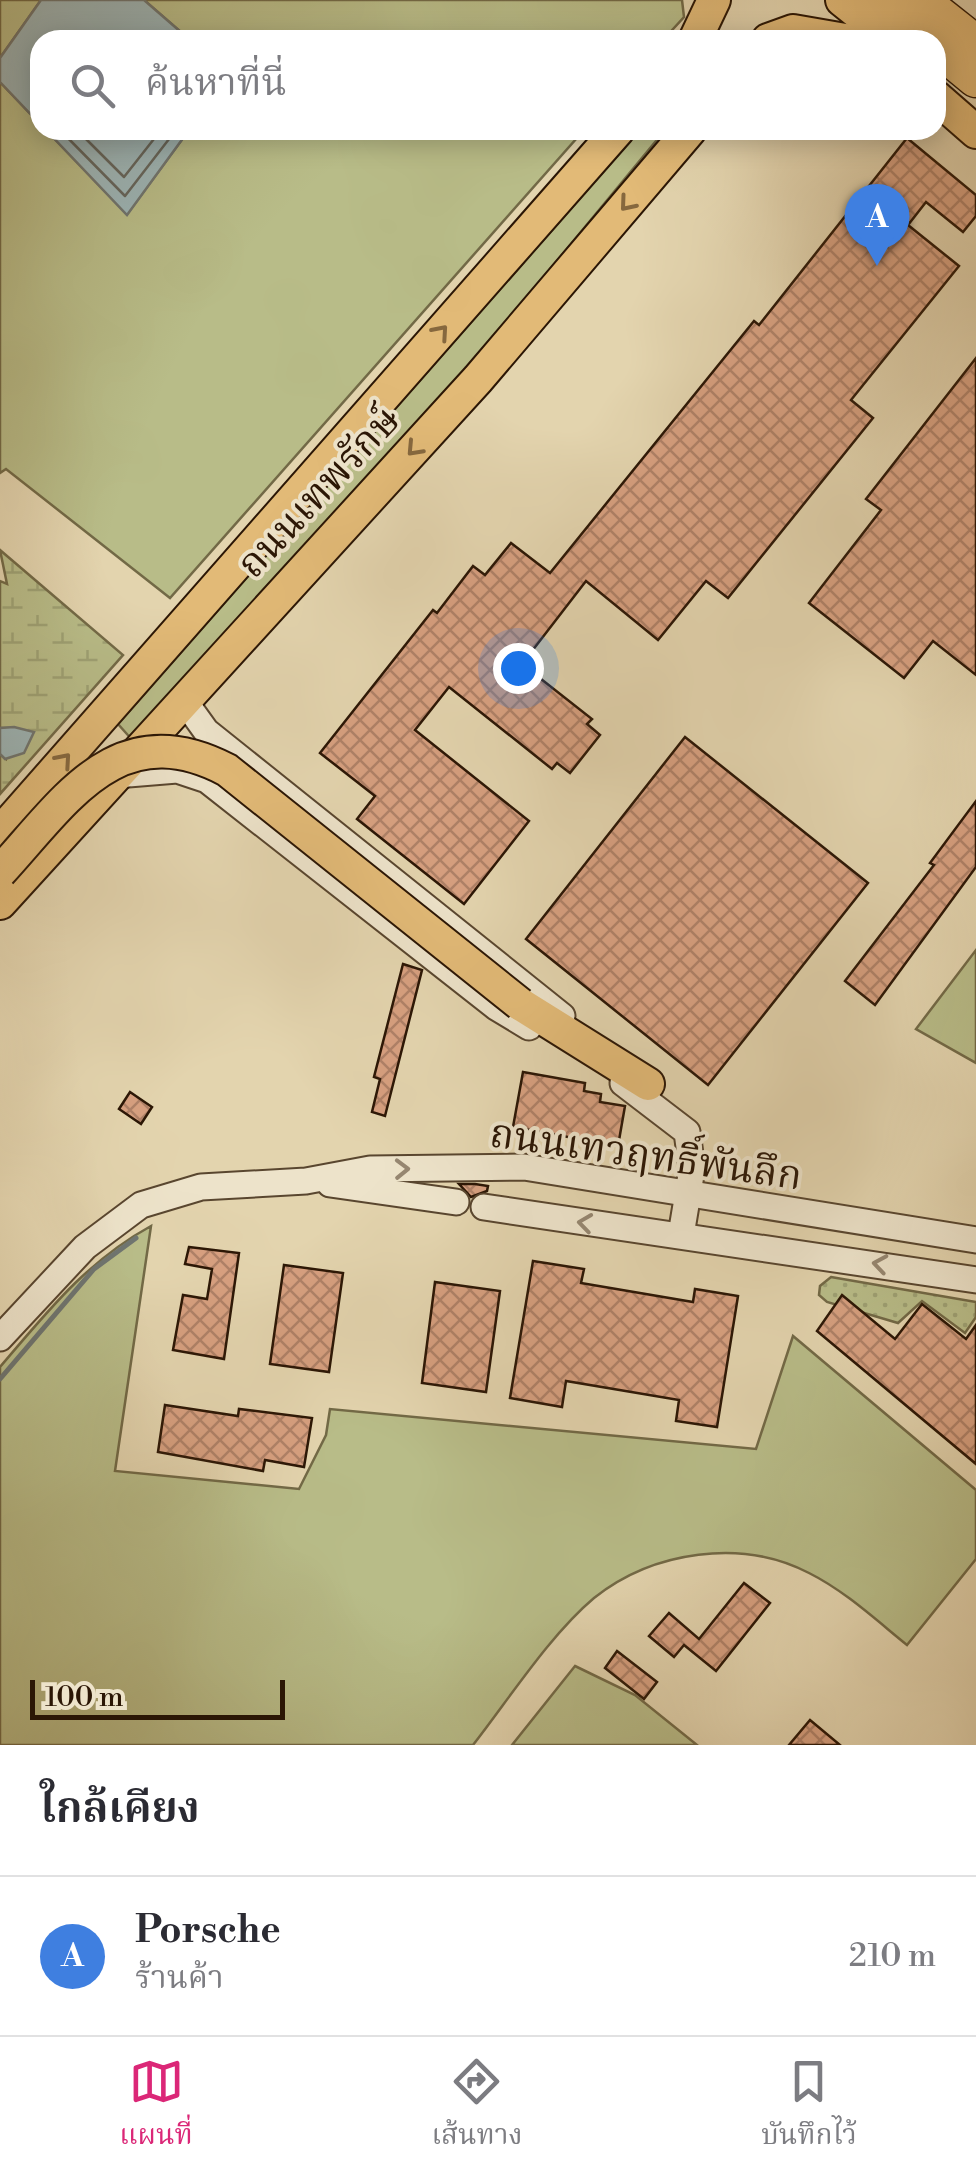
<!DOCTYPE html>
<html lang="th">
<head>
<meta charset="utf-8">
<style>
  body { margin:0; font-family:"Libre Bodoni","Noto Serif Thai",serif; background:#f7f7f7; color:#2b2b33 }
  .scale { position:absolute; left:30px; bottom:25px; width:255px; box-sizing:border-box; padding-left:10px; border:5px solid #2b1605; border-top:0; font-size:28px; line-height:35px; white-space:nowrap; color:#2b1605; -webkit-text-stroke:8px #ede3ca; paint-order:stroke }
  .you { position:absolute; left:518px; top:668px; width:35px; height:35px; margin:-25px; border:8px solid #fff; border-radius:50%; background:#1a73e8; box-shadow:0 0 0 15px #1a73e833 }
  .badge { display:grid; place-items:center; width:65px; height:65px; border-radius:50%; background:#db2777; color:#fff; font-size:32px; font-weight:700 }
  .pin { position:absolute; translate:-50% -82px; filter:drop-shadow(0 2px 5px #0008) }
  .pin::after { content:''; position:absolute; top:52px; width:35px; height:30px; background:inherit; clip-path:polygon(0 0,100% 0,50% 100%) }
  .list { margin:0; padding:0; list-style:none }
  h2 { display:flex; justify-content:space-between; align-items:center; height:130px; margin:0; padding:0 40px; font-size:42px }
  h2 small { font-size:32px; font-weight:400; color:#7c7c81 }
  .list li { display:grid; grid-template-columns:65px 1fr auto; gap:30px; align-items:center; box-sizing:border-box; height:160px; padding:0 40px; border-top:2px solid #e1e1e2 }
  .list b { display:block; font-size:38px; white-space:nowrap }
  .list p { margin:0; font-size:32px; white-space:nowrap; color:#7c7c81 }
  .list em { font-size:32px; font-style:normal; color:#7c7c81 }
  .icon { flex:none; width:55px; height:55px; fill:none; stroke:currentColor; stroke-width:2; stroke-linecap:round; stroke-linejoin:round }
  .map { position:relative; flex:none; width:976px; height:1745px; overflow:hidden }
  .search { position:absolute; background:#fff; box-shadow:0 5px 25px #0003; left:30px; right:30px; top:30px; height:110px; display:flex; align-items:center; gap:25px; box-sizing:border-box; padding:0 35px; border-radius:30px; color:#7c7c81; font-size:38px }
  .sheet { height:290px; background:#fff }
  nav { display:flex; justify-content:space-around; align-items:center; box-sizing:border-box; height:140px; border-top:2px solid #e1e1e2; background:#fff; font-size:28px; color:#7c7c81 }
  nav a { display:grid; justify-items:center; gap:5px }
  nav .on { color:#db2777 }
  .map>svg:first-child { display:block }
</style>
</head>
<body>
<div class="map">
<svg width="976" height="1745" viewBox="0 0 976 1745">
  <defs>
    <pattern id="wetland-marsh" width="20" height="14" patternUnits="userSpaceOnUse" patternTransform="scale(2.5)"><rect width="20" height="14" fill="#b8bc88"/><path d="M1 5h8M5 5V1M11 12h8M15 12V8" fill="none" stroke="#9ea174"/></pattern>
    <pattern id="garden-dots" width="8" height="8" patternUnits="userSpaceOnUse" patternTransform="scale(2.5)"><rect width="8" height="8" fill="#b8bc88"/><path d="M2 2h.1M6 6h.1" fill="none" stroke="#9ea174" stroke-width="1.8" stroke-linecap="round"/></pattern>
    <pattern id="building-cross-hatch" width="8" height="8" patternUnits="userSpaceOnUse" patternTransform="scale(2.5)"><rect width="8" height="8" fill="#d7a080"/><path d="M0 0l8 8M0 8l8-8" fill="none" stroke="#af8167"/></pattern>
  </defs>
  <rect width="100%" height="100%" fill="#e3d4ae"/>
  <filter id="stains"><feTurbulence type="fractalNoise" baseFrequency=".002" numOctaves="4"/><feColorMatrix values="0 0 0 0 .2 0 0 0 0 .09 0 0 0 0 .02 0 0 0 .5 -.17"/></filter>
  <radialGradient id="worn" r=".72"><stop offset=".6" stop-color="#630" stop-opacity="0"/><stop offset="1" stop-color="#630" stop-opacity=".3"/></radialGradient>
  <g fill="#b8bc88" stroke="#726946" stroke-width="2.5">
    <polygon points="0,0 41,0 0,58"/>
    <polygon points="144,0 682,0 684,17 663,40 190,40"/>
    <polygon points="0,82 40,124 40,130 46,130 127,214 189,130 584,130 170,598 6,469 0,473"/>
    <polygon points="640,130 665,130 415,433 134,742 118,724"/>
    <polygon points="976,950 976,1063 916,1029"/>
    <path d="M151 1226 115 1471 299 1489 326 1435 330 1409 756 1449 793 1336 976 1490V1559L907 1645C876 1620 845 1591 809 1573 742 1538 653 1551 594 1598 550 1635 509 1699 473 1745H0V1367C47 1312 87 1261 151 1226Z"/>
    <polygon points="575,1666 635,1695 697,1745 512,1745"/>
  </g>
  <polygon fill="url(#wetland-marsh)" stroke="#726946" stroke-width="2.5" points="0,550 123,655 0,794 0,754 6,759 14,728 0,728 0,581 7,584"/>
  <polygon fill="url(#garden-dots)" stroke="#726946" stroke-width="2.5" points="831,1277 976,1302 976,1317 965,1333 922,1301 898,1323 827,1302 819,1295 820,1286"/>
  <g fill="#9cb5b7" stroke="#6f7570" stroke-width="2.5">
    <polygon points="41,0 144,0 190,40 40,40 40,124 0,82 0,58"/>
    <polygon points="46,130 189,130 127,215"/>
    <polygon points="14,727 34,732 24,753 5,759 0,754 0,728"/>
  </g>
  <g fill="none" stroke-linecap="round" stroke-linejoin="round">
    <g stroke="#64665e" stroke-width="2.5">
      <polyline points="60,130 125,196 176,130"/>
      <polyline points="77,130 124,177 161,130"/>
    </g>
    <polyline stroke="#6f7570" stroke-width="5" points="0,1379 94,1269 136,1238"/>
  </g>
  <g fill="url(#building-cross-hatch)" stroke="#2b1605" stroke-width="2.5">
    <polygon points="907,138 976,195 976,216 963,232 926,202 908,225 959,266 851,400 873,418 728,598 706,581 658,640 586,581 522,664 592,719 587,724 600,735 570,773 557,763 552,769 449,687 415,730 529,821 464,904 357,819 375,796 320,753 433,610 437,613 473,566 485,575 511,543 550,573 754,321 759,325"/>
    <polygon points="976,358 976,675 933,641 904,678 809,603 881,510 866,499"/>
    <polygon points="685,737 868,883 708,1085 526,939"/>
    <polygon points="976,801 976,867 875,1005 845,981 934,865 930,863"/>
    <polygon points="403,964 422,970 385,1116 372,1112 380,1079 374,1077"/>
    <polygon points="523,1072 585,1083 584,1091 601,1094 600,1102 625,1106 618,1146 513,1127"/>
    <polygon points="130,1092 152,1107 141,1124 119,1109"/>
    <polygon points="459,1184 475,1184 488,1186 487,1191 471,1197"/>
    <polygon points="189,1247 239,1253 224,1359 173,1350 183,1295 207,1299 212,1269 185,1264"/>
    <polygon points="533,1261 584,1269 581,1283 693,1302 695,1289 738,1296 717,1427 676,1421 679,1400 566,1381 562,1407 510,1398"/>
    <polygon points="284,1265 343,1273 329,1372 270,1364"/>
    <polygon points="435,1282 500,1291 486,1392 422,1383"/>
    <polygon points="842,1295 895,1339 922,1304 966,1339 976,1325 976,1464 817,1331"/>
    <polygon points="165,1405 238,1416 239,1409 312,1418 304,1467 265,1460 263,1471 158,1452"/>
    <polygon points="744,1583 770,1603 716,1671 684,1645 674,1657 649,1636 669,1613 699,1639"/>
    <polygon points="617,1651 657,1682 644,1699 605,1668"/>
    <polygon points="810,1720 840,1745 789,1745"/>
  </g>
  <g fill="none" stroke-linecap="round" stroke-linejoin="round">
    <defs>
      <g id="minor">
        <polyline points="183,699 206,731 562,1016"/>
        <polyline points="116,775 177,770 207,780 496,1007 529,1027"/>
        <polyline points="623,1083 687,1132 692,1169 681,1235"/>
        <polyline points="330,1184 456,1202"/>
        <polyline points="484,1207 976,1280"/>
        <polyline points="0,1338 85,1247 141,1205 201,1187 306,1181 370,1169 524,1167 976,1240"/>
      </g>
      <g id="major">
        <polyline points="842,0 892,40"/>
        <polyline points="695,40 714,0"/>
        <polyline points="768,40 793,31 845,40"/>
        <polyline points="936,97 976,132"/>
        <polyline points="0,833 618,130"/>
        <polyline points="0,903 478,379 690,130"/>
        <polyline points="520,1004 648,1084"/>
      </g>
      <g id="highway">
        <polyline points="880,0 930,40"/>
        <polyline points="919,0 976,45"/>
        <polyline points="936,45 976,78"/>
      </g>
    </defs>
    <use href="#minor" stroke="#59462f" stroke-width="29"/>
    <use href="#major" stroke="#2b1605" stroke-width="36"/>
    <use href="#highway" stroke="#2b1605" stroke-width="41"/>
    <use href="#minor" stroke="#ede3ca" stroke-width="25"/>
    <use href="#major" stroke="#e2ba77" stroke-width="32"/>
    <use href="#highway" stroke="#e2ba77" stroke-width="38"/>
    <defs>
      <path id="major-bridge" d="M0 872C66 800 118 713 227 770L520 1004"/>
    </defs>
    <use href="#major-bridge" stroke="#2b1605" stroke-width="36" stroke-linecap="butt"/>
    <use href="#major-bridge" stroke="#e2ba77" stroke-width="32"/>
  </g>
  <defs><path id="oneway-chevron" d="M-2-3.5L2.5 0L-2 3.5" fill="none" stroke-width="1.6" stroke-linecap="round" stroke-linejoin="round" transform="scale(2.5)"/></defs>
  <g stroke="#86683e">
    <use href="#oneway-chevron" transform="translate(627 204) rotate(130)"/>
    <use href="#oneway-chevron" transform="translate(441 332) rotate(-49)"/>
    <use href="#oneway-chevron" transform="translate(414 449) rotate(133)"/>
    <use href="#oneway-chevron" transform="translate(64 760) rotate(-49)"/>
  </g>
  <g stroke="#968771">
    <use href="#oneway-chevron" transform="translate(402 1169) rotate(-1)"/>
    <use href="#oneway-chevron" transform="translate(585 1223) rotate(-172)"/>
    <use href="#oneway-chevron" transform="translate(880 1264) rotate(-171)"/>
  </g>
  <g text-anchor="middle" stroke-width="8" stroke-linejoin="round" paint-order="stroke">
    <g font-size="40" fill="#2b1605" stroke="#ede3ca">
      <text transform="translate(318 491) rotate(-47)" y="14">ถนนเทพรักษ์</text>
      <text transform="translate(646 1154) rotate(8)" y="14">ถนนเทวฤทธิ์พันลึก</text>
    </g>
  </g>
  <rect width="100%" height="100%" filter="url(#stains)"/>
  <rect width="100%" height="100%" fill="url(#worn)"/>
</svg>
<div class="scale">100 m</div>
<div class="you"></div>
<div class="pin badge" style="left:877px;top:266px;background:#3f7fe0">A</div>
<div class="search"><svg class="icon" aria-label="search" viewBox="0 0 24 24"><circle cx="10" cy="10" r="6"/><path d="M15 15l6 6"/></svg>ค้นหาที่นี่</div>
</div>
<section class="sheet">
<h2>ใกล้เคียง<small></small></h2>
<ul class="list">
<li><span class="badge" style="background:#3f7fe0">A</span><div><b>Porsche</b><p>ร้านค้า</p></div><em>210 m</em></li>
</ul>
</section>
<nav>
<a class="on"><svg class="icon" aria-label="map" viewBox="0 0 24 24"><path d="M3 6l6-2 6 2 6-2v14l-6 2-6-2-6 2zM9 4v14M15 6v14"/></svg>แผนที่</a>
<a><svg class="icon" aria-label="directions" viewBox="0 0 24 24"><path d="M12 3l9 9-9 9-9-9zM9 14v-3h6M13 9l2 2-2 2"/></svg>เส้นทาง</a>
<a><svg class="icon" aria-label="saved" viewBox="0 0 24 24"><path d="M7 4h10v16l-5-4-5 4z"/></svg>บันทึกไว้</a>
</nav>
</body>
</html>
